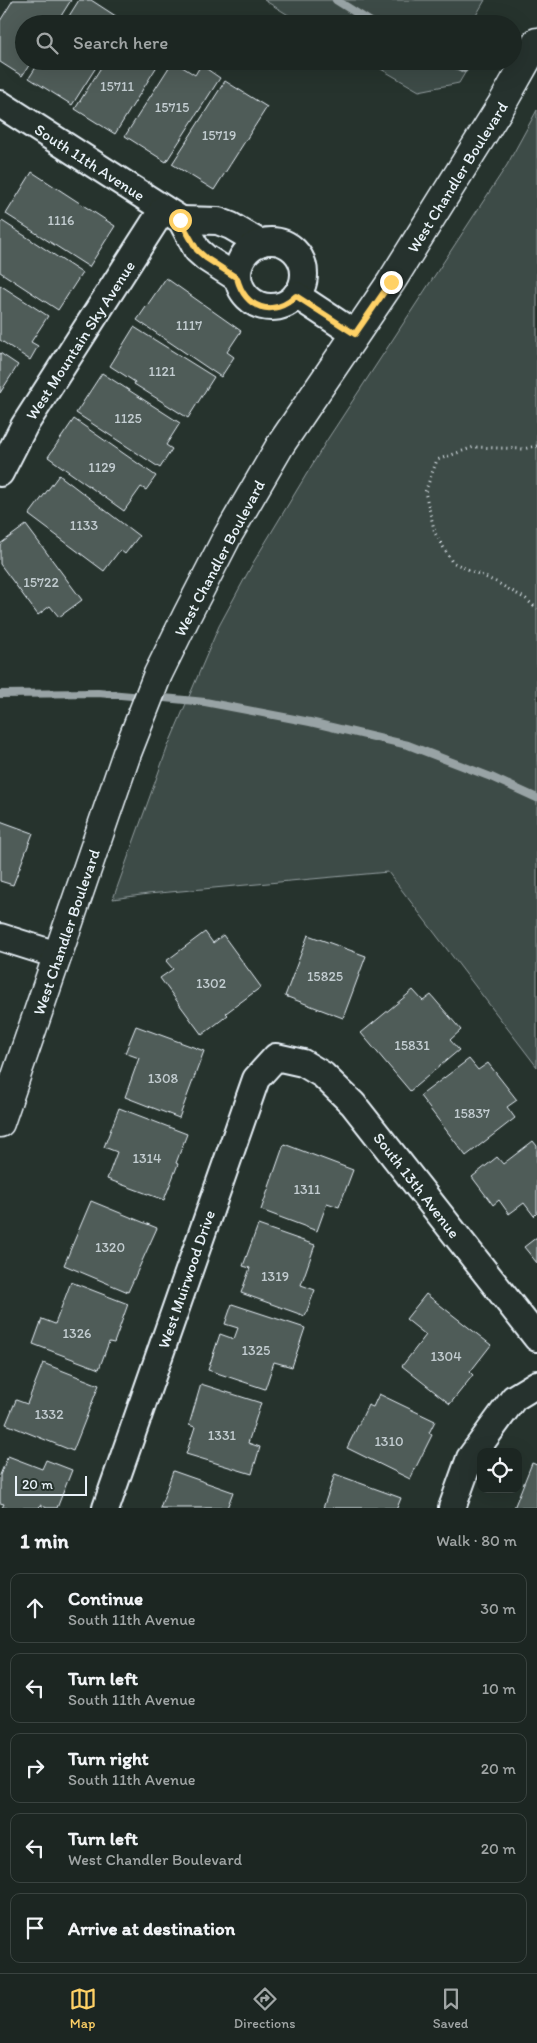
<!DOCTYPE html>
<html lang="en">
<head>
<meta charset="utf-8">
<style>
  body { margin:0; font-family:Itim,sans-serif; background:#252e2a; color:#f1f3f6 }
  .controls { position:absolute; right:15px; bottom:15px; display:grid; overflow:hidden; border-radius:10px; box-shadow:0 5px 20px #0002 }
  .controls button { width:45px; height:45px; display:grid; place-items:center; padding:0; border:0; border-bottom:1px solid #3a4340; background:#1c2622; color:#f1f3f6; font:25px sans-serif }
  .scale { position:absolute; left:15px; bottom:12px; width:72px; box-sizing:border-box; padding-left:5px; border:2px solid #e8f1f8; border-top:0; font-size:14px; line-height:18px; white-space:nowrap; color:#e8f1f8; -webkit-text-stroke:4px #26332d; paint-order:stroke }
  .stop { position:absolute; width:15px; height:15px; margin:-11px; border:4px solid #ffd166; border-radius:50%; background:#fff }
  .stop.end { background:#ffd166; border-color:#fff; box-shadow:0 1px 5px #0008 }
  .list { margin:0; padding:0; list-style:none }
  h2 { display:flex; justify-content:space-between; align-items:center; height:65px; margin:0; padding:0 20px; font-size:21px }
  h2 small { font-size:16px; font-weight:400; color:#a0a5a5 }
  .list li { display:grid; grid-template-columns:32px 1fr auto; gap:15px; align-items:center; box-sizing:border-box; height:70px; margin:0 10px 10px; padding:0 10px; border:1px solid #3a4340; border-radius:10px }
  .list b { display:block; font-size:19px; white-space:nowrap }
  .list p { margin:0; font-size:16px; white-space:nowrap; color:#a0a5a5 }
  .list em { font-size:16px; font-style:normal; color:#a0a5a5 }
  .icon { flex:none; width:28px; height:28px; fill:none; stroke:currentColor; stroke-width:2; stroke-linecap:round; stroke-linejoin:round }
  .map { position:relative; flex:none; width:537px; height:1508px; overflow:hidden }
  .search { position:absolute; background:#1c2622; box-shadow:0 5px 20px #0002; left:15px; right:15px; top:15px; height:55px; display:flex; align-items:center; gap:12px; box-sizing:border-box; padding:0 18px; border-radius:28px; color:#a0a5a5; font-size:19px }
  .sheet { height:465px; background:#1c2622 }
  nav { display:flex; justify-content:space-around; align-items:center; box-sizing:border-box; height:70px; border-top:1px solid #3a4340; background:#1c2622; font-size:14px; color:#a0a5a5 }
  nav a { display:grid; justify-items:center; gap:2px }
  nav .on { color:#ffd166 }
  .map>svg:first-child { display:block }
</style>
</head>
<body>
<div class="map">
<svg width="537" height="1508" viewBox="0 0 537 1508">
  <rect width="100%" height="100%" fill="#26332d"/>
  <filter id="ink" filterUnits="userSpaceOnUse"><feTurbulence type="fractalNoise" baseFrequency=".02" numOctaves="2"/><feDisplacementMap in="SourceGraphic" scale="10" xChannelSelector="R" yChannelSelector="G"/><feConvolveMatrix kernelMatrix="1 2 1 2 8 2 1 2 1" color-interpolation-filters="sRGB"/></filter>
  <g filter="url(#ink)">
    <g fill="#3e4b47" stroke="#939ea0">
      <polygon points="264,0 485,0 471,24 303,24"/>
      <polygon points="367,61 472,61 459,83 419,91"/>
      <polygon points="537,110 537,1067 388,872 148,894 113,899 168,746 219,626 253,563 327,440 507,165"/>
    </g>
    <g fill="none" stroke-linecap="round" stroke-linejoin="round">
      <g stroke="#98a3a5" stroke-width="8">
        <polyline points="336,0 374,24"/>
        <polyline points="448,61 464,69"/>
        <polyline points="0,694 98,693 143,697"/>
        <polyline points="154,697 205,702 310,722 408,745 491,777 537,798"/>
      </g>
    </g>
    <g fill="#505c59" stroke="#e8f1f8">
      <polygon points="13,0 71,0 56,24 24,24 24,61 32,61 22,76 0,62 0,21"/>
      <polygon points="79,0 91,0 125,22 123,24 64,24"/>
      <polygon points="40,61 100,61 72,105 29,78"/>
      <polygon points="105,61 157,61 159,63 115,134 75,109"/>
      <polygon points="173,61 195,75 201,65 220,78 166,162 125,136"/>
      <polygon points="225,81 267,107 214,190 172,164"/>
      <polygon points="32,172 115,226 89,267 6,214"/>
      <polygon points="2,221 82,273 58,310 0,272 0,224"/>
      <polygon points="166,278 241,331 227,352 234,357 221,377 137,320"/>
      <polygon points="0,285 48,316 31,342 38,346 30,360 0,340"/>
      <polygon points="134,327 214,377 188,418 134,384 135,382 110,366"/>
      <polygon points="0,353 18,365 0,393"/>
      <polygon points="102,373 180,423 166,445 172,449 160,468 76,413"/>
      <polygon points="74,419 156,476 146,490 141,487 124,511 48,457"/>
      <polygon points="59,475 139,536 125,554 120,550 104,571 29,515"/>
      <polygon points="26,525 82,600 59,617 50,606 38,615 0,564 0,544"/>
      <polygon points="0,821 33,833 13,885 0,881"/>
      <polygon points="205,932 213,943 223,935 261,987 226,1013 228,1015 202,1035 160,978 173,969 166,961"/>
      <polygon points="308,935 366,956 343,1018 285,996"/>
      <polygon points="413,990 423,1001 431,995 461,1030 450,1040 459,1050 410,1091 361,1033"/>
      <polygon points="136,1026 204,1051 179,1118 125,1097 139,1058 125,1053"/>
      <polygon points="469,1059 478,1070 488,1063 517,1100 507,1107 515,1118 466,1156 420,1096"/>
      <polygon points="119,1108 187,1134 176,1163 178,1164 164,1200 107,1179 117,1152 104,1147"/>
      <polygon points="533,1141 537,1146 537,1213 534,1216 524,1203 509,1214 499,1200 493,1205 472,1177 497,1157 503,1164"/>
      <polygon points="284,1144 353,1170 339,1207 327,1203 317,1231 261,1210"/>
      <polygon points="91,1201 157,1228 128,1292 64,1265"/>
      <polygon points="258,1225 315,1245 301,1285 315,1290 305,1316 241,1293 250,1268 243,1266"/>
      <polygon points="537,1237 537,1263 524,1247"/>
      <polygon points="71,1282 128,1304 114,1343 109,1342 99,1369 33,1344 42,1319 55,1324"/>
      <polygon points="426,1294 491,1345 470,1372 473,1375 450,1404 402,1366 426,1335 406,1319"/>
      <polygon points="232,1304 305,1328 292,1367 274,1362 265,1389 208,1370 220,1334 234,1339 238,1328 225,1324"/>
      <polygon points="43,1363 99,1385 73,1451 6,1424 16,1400 27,1404"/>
      <polygon points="201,1384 261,1403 248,1443 260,1447 252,1474 186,1454 195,1427 189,1425"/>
      <polygon points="379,1394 435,1421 429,1433 432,1435 410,1479 347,1448 368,1405 373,1407"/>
      <polygon points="8,1456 42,1469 46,1460 72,1470 57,1508 47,1508 40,1505 39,1508 2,1508 4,1504 0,1503 0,1475"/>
      <polygon points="532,1463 537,1465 537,1508 514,1508"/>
      <polygon points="173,1471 233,1492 227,1508 160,1508"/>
      <polygon points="335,1474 401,1498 397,1508 323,1508"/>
    </g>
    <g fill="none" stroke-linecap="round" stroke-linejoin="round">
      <defs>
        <g id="minor">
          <polyline points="0,104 181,220 197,250 206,258 237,278"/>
          <polyline points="181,220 218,221 231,226 260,243"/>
          <circle cx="271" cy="274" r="33"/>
          <polyline points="296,295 355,334"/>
          <polyline points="0,473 24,426 163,209"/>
          <polyline points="0,937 57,955"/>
          <polyline points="106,1508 256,1079 276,1057 303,1063 323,1075 353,1104 537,1338"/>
          <polyline points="452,1508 470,1458 514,1398 537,1384"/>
        </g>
        <polyline id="secondary" points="0,1123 127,753 158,674 187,615 228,535 281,444 391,282 502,104 537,42"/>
      </defs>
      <use href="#minor" stroke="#e8f1f8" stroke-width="30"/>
      <use href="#secondary" stroke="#e8f1f8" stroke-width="31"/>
      <polyline stroke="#e8f1f8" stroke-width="3" stroke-dasharray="1 4" stroke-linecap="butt" points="537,446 523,449 474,447 437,460 425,492 435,533 452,562 496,582 526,599 537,609"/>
      <use href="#minor" stroke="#26332d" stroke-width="26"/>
      <use href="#secondary" stroke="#26332d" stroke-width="28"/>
    </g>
  </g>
  <g fill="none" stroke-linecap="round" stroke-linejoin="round" filter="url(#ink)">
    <path stroke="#ffd166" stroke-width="6" d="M180 220 197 250 206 258 237 278C245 309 273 318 296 296L355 334 391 282"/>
  </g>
  <g text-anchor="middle" stroke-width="4" stroke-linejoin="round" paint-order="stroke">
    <g font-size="14" fill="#c2ccd0">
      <text x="117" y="91">15711</text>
      <text x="172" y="112">15715</text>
      <text x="219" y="140">15719</text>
      <text x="61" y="225">1116</text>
      <text x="189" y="330">1117</text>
      <text x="162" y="376">1121</text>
      <text x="128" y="423">1125</text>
      <text x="102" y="472">1129</text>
      <text x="84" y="530">1133</text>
      <text x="41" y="587">15722</text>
      <text x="325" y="981">15825</text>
      <text x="211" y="988">1302</text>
      <text x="412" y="1050">15831</text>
      <text x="163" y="1083">1308</text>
      <text x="472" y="1118">15837</text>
      <text x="147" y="1163">1314</text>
      <text x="307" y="1194">1311</text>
      <text x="110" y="1252">1320</text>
      <text x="275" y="1281">1319</text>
      <text x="77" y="1338">1326</text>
      <text x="256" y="1355">1325</text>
      <text x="446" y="1361">1304</text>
      <text x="49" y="1419">1332</text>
      <text x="222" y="1440">1331</text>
      <text x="389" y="1446">1310</text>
    </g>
    <g font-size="16" fill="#e8f1f8" stroke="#26332d">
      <text transform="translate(90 162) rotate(33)" y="6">South 11th Avenue</text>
      <text transform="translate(457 177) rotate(-58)" y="6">West Chandler Boulevard</text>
      <text transform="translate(80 340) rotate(-57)" y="6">West Mountain Sky Avenue</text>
      <text transform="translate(219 558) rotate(-62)" y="6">West Chandler Boulevard</text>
      <text transform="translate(66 932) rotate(-71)" y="6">West Chandler Boulevard</text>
      <text transform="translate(417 1185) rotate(52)" y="6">South 13th Avenue</text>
      <text transform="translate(186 1279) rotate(-71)" y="6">West Muirwood Drive</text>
    </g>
  </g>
</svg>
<div class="controls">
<button><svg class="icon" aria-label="locate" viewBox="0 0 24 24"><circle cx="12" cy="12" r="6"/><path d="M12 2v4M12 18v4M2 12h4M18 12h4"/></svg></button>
</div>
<div class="scale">20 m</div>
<div class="stop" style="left:180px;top:220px"></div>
<div class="stop end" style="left:391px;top:282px"></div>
<div class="search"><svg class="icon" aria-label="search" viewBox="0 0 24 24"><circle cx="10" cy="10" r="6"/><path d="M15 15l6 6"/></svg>Search here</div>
</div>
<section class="sheet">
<h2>1 min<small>Walk · 80 m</small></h2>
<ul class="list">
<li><svg class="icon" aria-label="ahead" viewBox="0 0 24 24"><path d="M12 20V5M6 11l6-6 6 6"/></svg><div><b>Continue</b><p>South 11th Avenue</p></div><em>30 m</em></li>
<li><svg class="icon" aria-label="left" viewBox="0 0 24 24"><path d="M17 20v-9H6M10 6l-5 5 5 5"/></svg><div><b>Turn left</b><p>South 11th Avenue</p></div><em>10 m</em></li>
<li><svg class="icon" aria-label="right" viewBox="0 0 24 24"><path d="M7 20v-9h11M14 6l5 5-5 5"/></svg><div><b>Turn right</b><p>South 11th Avenue</p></div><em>20 m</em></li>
<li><svg class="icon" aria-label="left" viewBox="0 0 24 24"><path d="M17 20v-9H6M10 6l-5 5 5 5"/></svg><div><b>Turn left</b><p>West Chandler Boulevard</p></div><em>20 m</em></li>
<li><svg class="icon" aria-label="arrive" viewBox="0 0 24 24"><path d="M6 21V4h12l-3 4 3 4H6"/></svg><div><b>Arrive at destination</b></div></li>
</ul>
</section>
<nav>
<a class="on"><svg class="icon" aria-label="map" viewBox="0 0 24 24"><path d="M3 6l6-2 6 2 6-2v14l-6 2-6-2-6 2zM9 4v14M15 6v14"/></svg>Map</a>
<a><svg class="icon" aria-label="directions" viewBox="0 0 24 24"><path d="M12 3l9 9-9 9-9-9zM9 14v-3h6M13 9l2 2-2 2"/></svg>Directions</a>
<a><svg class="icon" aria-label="saved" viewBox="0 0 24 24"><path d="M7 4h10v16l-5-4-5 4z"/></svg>Saved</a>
</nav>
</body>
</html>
